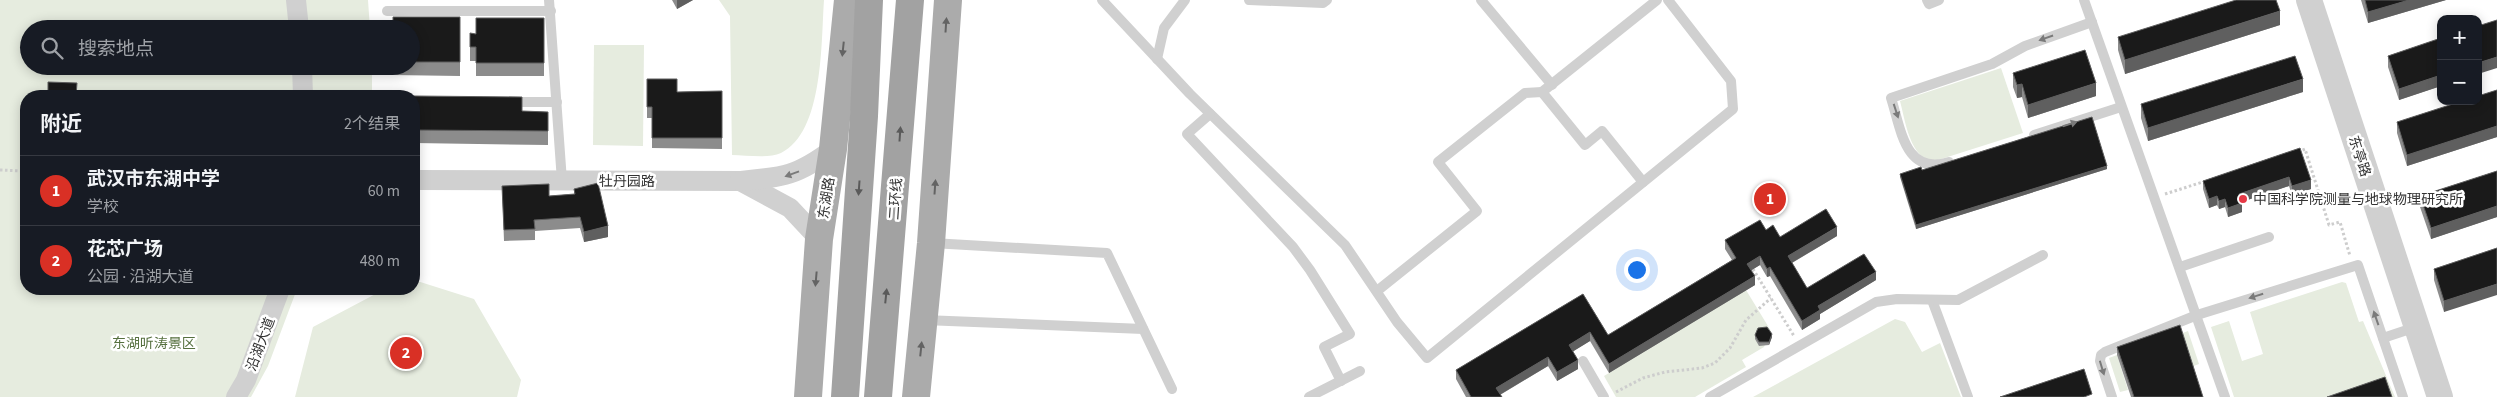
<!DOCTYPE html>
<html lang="zh">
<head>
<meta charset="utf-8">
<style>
  body { margin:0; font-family:"Source Sans 3","Noto Sans SC",sans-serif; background:#20242c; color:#f1f3f6 }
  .controls { position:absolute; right:15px; top:15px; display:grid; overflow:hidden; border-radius:10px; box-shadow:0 2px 12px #0003 }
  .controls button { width:45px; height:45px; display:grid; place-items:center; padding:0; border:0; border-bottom:1px solid #363941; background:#171b24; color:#f1f3f6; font:25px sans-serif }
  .you { position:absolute; left:1636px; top:269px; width:18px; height:18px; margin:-12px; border:4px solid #fff; border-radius:50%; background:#1a73e8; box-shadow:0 0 0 8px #1a73e833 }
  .badge { display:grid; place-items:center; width:32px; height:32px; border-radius:50%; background:#d93025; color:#fff; font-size:16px; font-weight:700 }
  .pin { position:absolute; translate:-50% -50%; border:2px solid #fff; box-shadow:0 1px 5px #0006 }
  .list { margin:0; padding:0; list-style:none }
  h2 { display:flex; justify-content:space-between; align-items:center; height:65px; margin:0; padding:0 20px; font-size:21px }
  h2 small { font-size:16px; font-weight:400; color:#9ea1a6 }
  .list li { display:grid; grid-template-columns:32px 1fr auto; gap:15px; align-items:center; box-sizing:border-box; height:70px; padding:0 20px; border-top:1px solid #363941 }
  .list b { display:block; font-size:19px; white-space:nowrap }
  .list p { margin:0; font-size:16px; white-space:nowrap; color:#9ea1a6 }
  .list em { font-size:16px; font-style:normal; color:#9ea1a6 }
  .icon { flex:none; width:28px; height:28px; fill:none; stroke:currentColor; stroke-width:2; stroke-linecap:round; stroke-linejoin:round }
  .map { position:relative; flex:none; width:2497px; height:397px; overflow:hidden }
  .search { position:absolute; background:#171b24; box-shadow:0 2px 12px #0003; left:20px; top:20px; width:400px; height:55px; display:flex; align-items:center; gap:12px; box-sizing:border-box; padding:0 18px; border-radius:28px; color:#9ea1a6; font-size:19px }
  .panel { position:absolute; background:#171b24; box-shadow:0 2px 12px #0003; left:20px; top:90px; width:400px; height:205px; border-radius:20px }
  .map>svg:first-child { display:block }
</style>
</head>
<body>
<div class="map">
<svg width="2497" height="397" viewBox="0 0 2497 397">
  <rect width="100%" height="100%" fill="#fff"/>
  <g fill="#e6ecdf">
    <polygon points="0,0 368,0 370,29 29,29 29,66 372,66 372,96 26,96 26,289 297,289 268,366 251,397 0,397"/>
    <path d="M719 0H824C821 41 824 132 781 153 768 159 746 155 732 155L730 16Z"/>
    <polygon points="594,45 644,45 643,146 593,145"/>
    <path d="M2001 68 2023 133 1935 161C1910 161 1905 119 1900 101Z"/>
    <polygon points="414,280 474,299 521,380 517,397 295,397 313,327 385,289 414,289"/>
    <polygon points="2342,282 2346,283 2359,322 2363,321 2395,397 2234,397 2211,327 2229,321 2242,361 2263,354 2250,312"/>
    <polygon points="1746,290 1771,331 1764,347 1742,360 1746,367 1695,397 1616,397 1604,376"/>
    <polygon points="1895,319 1905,322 1922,352 1940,343 1961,397 1753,397"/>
    <polygon points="2188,331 2199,364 2191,367 2180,334"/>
    <polygon points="2117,355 2128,390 2120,392 2109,358"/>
  </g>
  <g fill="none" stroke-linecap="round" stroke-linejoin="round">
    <g stroke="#cdcdcd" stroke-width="3" stroke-dasharray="2.5 2.5" stroke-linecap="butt">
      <polyline points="2298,152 2305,149 2329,225 2340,222 2350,256"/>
      <polyline points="0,170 23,171"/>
      <polyline points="2165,194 2206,181"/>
      <polyline points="1753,269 1794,336"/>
      <polyline points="1616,392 1643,378 1665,372 1702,368 1715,363 1730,348 1746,320 1771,298"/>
    </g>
    <g stroke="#d0d0d0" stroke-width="10">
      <polyline points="549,0 562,181"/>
      <polyline points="1102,0 1190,94 1345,245 1397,322 1427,358 1733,109 1731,81 1668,0"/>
      <polyline points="1249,0 1323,3 1327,0"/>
      <polyline points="1481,0 1552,85"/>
      <polyline points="1927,0 1929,4 1939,0"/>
      <polyline points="2084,0 2225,397"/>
      <polyline points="387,11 551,11"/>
      <polyline points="1157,59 1164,28 1185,0"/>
      <polyline points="508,102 557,102"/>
      <polyline points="1210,114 1187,134 1293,247 1310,270 1350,334 1324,347 1341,381"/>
      <polyline points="2034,135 2121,107"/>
      <path d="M1949 162C1905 176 1901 129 1891 98L1992 64 2025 46 2092 22"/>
      <polyline points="1643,182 1602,131 1585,145 1542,92 1657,0"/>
      <polyline points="932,243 1107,253 1172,389"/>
      <polyline points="2180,267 2269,237"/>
      <polyline points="1377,291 1477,211 1438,162 1525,93 1542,92"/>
      <polyline points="1932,300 1968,397"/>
      <polyline points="924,320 1143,329"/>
      <polyline points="2383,338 2416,327"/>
      <polyline points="1583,361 1604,397"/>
      <polyline points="1309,397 1360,371"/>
      <polyline points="1710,397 1876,302 1897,299 1958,300 2043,255"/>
      <polyline points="2112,397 2100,361 2101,355 2105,352 2197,315 2358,265 2403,397"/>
    </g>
    <g stroke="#d0d0d0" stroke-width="20">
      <polyline points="296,0 299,29"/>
      <polyline points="302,66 303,96"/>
      <polyline points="414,180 740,181 790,208 819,239"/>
      <path d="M740 181C784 177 797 176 833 149"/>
      <polyline points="236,397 246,380 280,289"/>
    </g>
    <polyline stroke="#d0d0d0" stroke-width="26" points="2309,0 2440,397"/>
    <g stroke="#ababab" stroke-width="28">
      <polyline points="808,397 819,239 833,149 848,0"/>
      <polyline points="916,397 931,243 948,0"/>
    </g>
    <g stroke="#a2a2a2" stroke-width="28">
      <polyline points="845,397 864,116 869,0"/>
      <polyline points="878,397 910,0"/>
    </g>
  </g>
  <g fill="#8c8c8c">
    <polygon points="672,0 693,0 677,9"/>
    <polygon points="2361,0 2446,0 2368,23"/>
    <polygon points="460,17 460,76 393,75 393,66 411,66 411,29"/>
    <polygon points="544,18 544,76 476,76 476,61 470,61 470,47 476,34"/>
    <polygon points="2280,25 2125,74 2118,50 2118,37"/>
    <polygon points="2441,38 2441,86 2399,100 2388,67 2388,56"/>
    <polygon points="2013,73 2096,96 2028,118 2022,97 2017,98 2013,87"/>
    <polygon points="647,79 677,92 722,91 722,149 652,148 652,118 647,118"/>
    <polygon points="2497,90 2497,137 2407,166 2397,133 2397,122"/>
    <polygon points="2303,92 2148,141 2141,118 2141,104"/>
    <polygon points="414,96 522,111 548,112 548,145 414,143"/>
    <polygon points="2300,148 2311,189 2292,195 2289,186 2241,202 2242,212 2228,217 2225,207 2219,209 2217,205 2209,208 2203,189 2203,181"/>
    <polygon points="2107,169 1916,229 1900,177 1900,174 1922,170"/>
    <polygon points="2497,171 2497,217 2431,239 2420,207 2420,196"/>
    <polygon points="26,180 26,226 25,226"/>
    <polygon points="502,186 549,196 574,194 574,189 608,237 584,242 580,228 535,231 535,240 504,241"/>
    <polygon points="1766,230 1780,237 1837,236 1792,263 1807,288 1876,280 1820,314 1820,319 1802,330 1770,276 1767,277 1760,265 1751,270 1755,285 1609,373 1590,341 1573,351 1578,369 1557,381 1548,366 1500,395 1502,397 1466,397 1456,379 1456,370 1583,294 1608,335 1732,260 1725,249 1725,240"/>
    <polygon points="2497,248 2444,312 2434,280 2434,269"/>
    <polygon points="1755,335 1772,337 1769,345 1759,346 1755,339"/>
    <polygon points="2117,347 2203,397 2131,397 2117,355"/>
  </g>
  <g fill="#5f5f5f">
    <polygon points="677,0 693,0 677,9"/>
    <polygon points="2409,0 2446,0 2368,23 2368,12"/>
    <polygon points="2280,11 2280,25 2125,74 2125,60"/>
    <polygon points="2497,57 2497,68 2478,74 2478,63"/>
    <polygon points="2441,75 2441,86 2399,100 2399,89"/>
    <polygon points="2303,79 2303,92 2148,141 2148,128"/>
    <polygon points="2096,83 2096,96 2028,118 2028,105"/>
    <polygon points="2022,84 2022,97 2017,98 2017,85"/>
    <polygon points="2497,126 2497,137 2407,166 2407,155"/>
    <polygon points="2107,166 2107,169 1916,229 1916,225"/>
    <polygon points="2289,177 2289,186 2239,203 2239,194"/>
    <polygon points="2311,180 2311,189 2292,195 2292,186"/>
    <polygon points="2217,196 2217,205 2209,208 2209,199"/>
    <polygon points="2225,199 2225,207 2219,209 2219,201"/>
    <polygon points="2242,203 2242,212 2228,217 2228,208"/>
    <polygon points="2497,206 2497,217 2431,239 2431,228"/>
    <polygon points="608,226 608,237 584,242 584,232"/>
    <polygon points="1837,227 1837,236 1788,265 1788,256"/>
    <polygon points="1760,256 1760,265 1747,273 1747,264"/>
    <polygon points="1770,267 1770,276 1767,277 1767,269"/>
    <polygon points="1876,272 1876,280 1820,314 1820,319 1802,330 1802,321 1818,306"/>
    <polygon points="1755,276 1755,285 1609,373 1609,364"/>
    <polygon points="2497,284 2497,295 2444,312 2444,301"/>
    <polygon points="1590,332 1590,341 1569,354 1569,345"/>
    <polygon points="1772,334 1772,337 1769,345 1769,342"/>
    <polygon points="1548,357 1548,366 1496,397 1496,388"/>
    <polygon points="1578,360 1578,369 1557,381 1557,372"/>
  </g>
  <g fill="#1a1a1a" stroke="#5f5f5f">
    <polygon points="2236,0 2276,0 2280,11 2125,60 2118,37"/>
    <polygon points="2365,0 2409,0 2368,12"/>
    <polygon points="393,17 460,17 460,62 411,62 411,29 393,29"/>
    <polygon points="476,18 544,18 544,63 476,63 476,47 470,47 470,33 476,34"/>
    <polygon points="2497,20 2497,57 2478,63 2478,26"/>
    <polygon points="2441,38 2441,75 2399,89 2388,56"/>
    <polygon points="2085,50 2096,83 2028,105 2022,84 2017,85 2013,73"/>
    <polygon points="2295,56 2303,79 2148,128 2141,104"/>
    <polygon points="647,79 677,79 677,92 722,91 722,138 652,138 652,107 647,107"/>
    <polygon points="48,82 77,83 76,96 48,96"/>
    <polygon points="2497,90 2497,126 2407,155 2397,122 2462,101 2478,101 2478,96"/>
    <polygon points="414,96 522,97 522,111 548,112 548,131 414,130"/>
    <polygon points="2092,117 2107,166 1916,225 1900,174 1921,167 1922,170"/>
    <polygon points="2300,148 2311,180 2292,186 2289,177 2239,194 2242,203 2228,208 2225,199 2219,201 2217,196 2209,199 2203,181"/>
    <polygon points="2497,171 2497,206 2431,228 2420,196"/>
    <polygon points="26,180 26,215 25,215"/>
    <polygon points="598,183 608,226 584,232 580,217 534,220 535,229 504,230 502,186 549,184 549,196 575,194 574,189"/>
    <polygon points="1826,209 1837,227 1788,256 1807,288 1864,254 1876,272 1818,306 1820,310 1802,321 1770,267 1767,269 1760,256 1747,264 1755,276 1609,364 1590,332 1569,345 1578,360 1557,372 1548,357 1496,388 1502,397 1471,397 1456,370 1583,294 1608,335 1736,258 1725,240 1760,220 1766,230 1773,225 1780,237"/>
    <polygon points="2497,248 2497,284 2444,301 2434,269"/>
    <polygon points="2180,325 2203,397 2134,397 2117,347"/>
    <polygon points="1767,327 1772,334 1769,342 1759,342 1755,335 1758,328"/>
    <polygon points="2084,369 2092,394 2084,397 2000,397"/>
    <polygon points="2385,377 2392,397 2327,397"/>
  </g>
  <defs><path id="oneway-solid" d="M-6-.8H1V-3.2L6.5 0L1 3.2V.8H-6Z" transform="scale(1.25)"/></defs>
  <g fill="#636363">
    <use href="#oneway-solid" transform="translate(946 25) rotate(-86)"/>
    <use href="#oneway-solid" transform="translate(843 49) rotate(96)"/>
    <use href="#oneway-solid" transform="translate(935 187) rotate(-86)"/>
    <use href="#oneway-solid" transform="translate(816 279) rotate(95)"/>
    <use href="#oneway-solid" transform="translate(921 349) rotate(-84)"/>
  </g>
  <g fill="#7a7a7a">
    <use href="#oneway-solid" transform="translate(2046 38) rotate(161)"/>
    <use href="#oneway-solid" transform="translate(1896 111) rotate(72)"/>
    <use href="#oneway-solid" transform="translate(2070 124) rotate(-18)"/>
    <use href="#oneway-solid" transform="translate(792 174) rotate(160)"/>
    <use href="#oneway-solid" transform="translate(2256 296) rotate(163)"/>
    <use href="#oneway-solid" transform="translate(2376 318) rotate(-109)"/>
    <use href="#oneway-solid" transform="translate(2102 368) rotate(73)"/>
  </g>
  <g fill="#5a5a5a">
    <use href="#oneway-solid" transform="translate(900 134) rotate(-86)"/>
    <use href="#oneway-solid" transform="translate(859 188) rotate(94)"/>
    <use href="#oneway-solid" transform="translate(886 296) rotate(-84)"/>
  </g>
  <circle fill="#e63946" stroke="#fff" stroke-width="2" cx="2243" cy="199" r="5"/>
  <g text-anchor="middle" stroke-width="5" stroke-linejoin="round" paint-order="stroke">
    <g font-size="14" fill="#333" stroke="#fff">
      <text transform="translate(2360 156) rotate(72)" y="5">东亭路</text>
      <text x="627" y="186">牡丹园路</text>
      <text transform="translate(826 198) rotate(-81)" y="5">东湖路</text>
      <text transform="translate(895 199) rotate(-86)" y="5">二环线</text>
      <text transform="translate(260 344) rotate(-69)" y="5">沿湖大道</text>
    </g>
    <g font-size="14" fill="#333" stroke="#fff" text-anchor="start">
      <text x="2253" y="204">中国科学院测量与地球物理研究所</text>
    </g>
    <g font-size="14" fill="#56703f" stroke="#fff">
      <text x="154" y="348">东湖听涛景区</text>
    </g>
  </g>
</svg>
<div class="controls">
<button>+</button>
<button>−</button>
</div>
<div class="you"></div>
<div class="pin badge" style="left:1770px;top:199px">1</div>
<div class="pin badge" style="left:406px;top:353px">2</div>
<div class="search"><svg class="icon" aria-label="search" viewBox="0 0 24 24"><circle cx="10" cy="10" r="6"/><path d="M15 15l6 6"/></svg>搜索地点</div>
<section class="panel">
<h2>附近<small>2个结果</small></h2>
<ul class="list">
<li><span class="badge">1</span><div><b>武汉市东湖中学</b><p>学校</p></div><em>60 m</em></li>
<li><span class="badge">2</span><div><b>花芯广场</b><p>公园 · 沿湖大道</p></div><em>480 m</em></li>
</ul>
</section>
</div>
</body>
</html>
